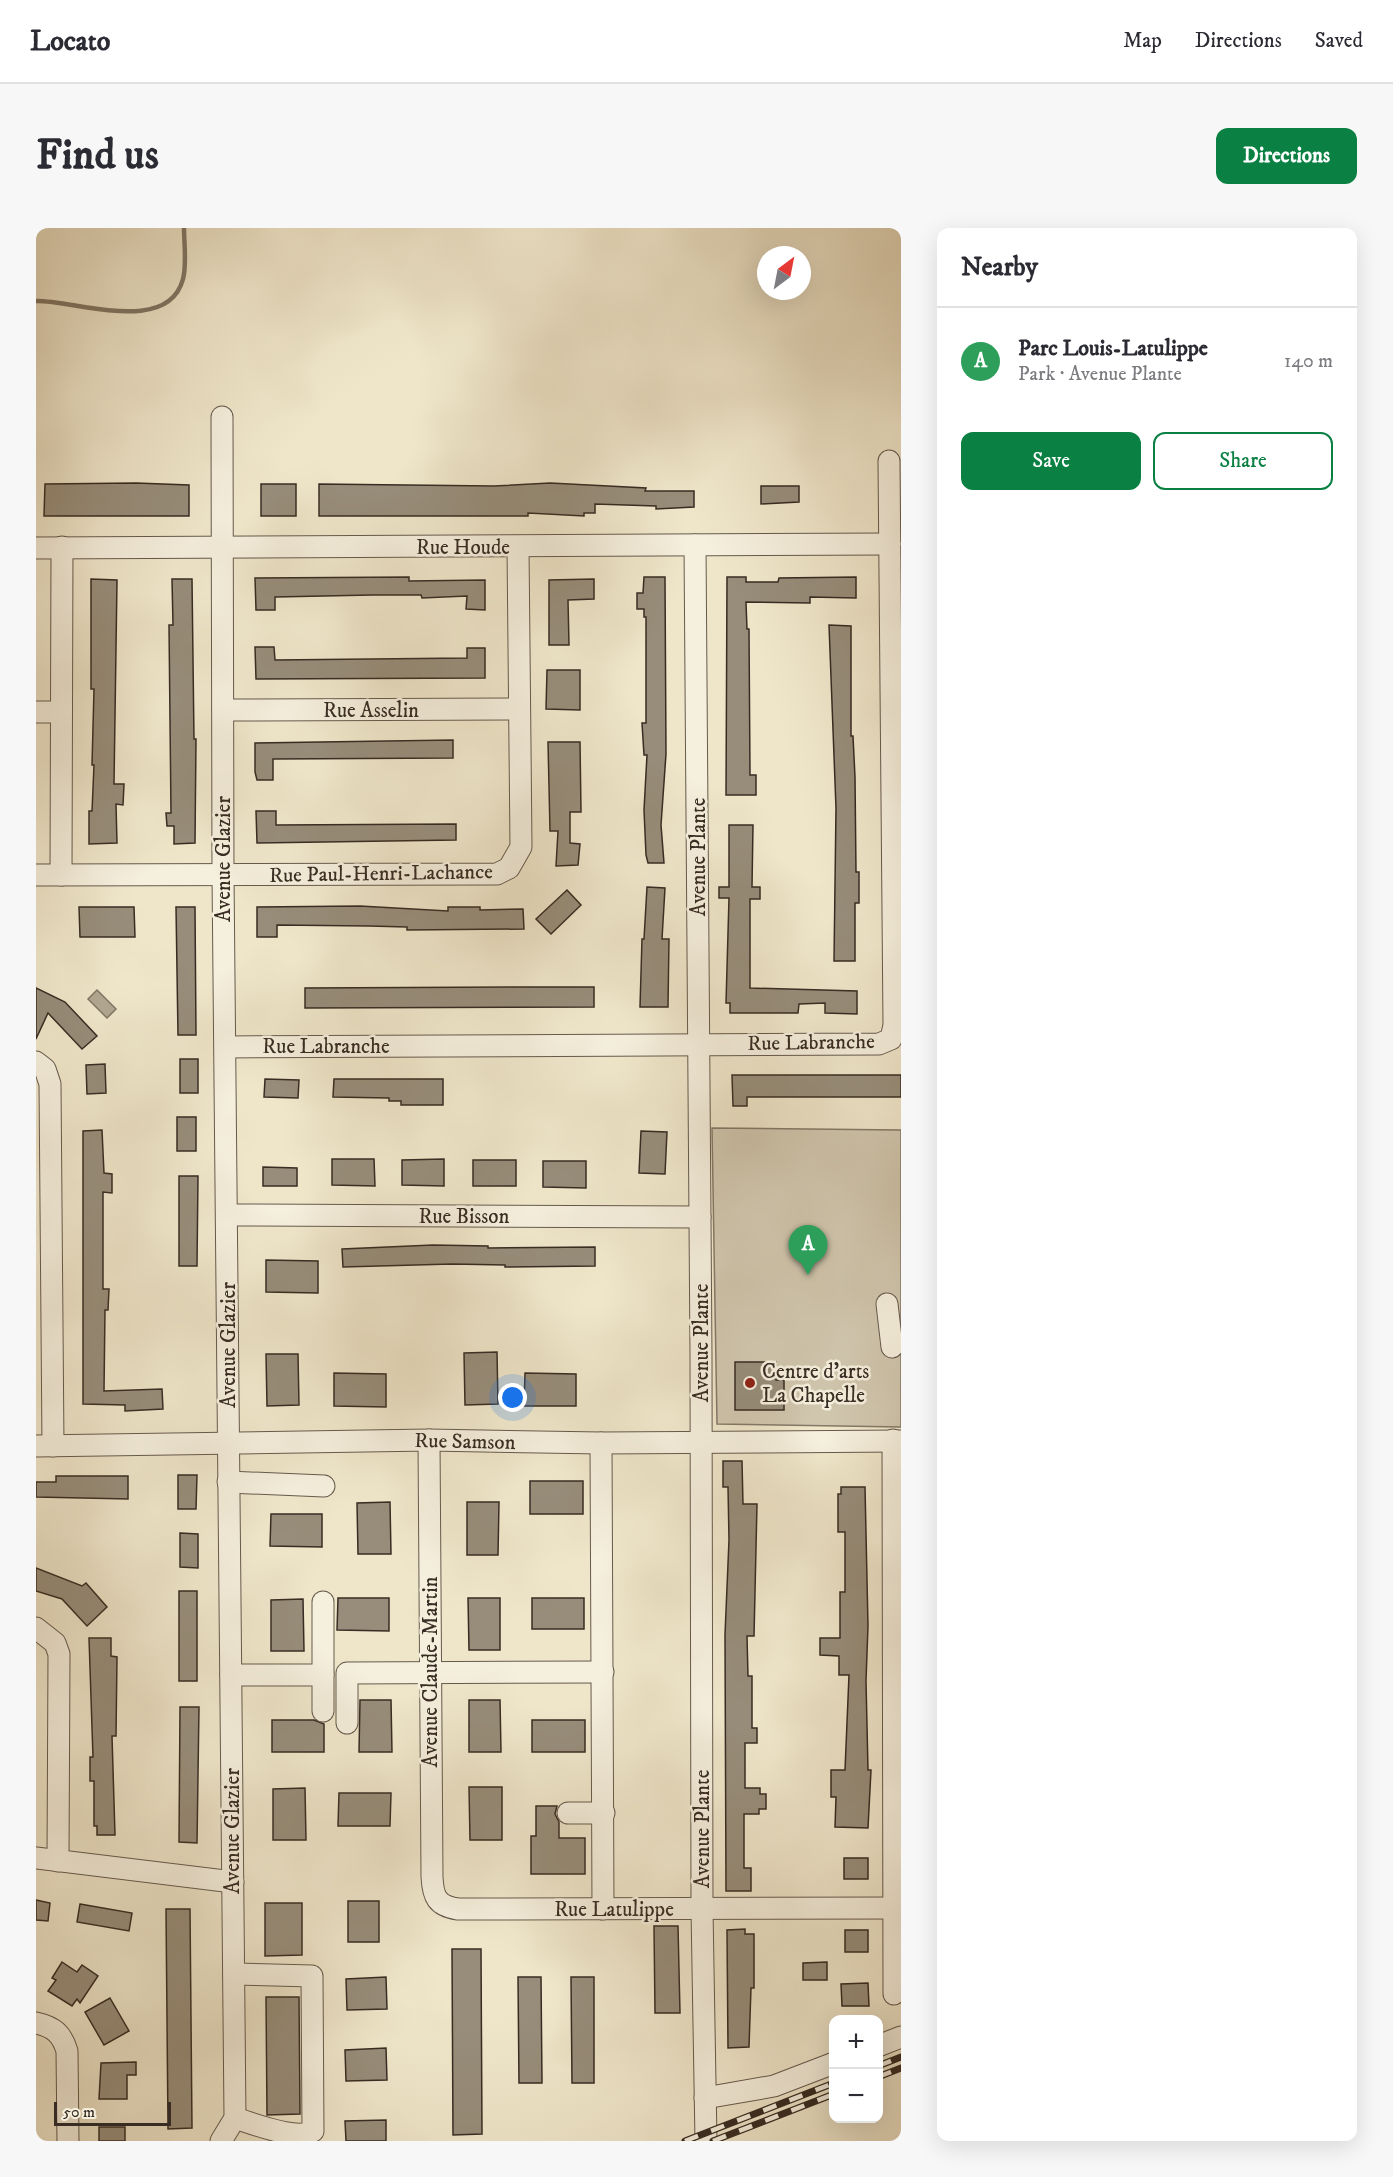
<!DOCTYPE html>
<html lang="en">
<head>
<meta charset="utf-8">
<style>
  body { margin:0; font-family:"IM FELL DW Pica",serif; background:#f7f7f7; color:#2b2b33 }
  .controls { position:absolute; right:18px; bottom:18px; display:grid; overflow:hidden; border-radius:12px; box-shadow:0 6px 24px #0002 }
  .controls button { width:54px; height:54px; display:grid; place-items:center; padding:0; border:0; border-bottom:2px solid #e1e1e2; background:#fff; color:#2b2b33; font:30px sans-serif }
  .compass { position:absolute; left:721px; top:18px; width:54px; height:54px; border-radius:50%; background:#fff; box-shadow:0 6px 24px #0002; rotate:32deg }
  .scale { position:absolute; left:18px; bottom:15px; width:117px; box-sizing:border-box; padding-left:6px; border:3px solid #382c23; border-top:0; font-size:16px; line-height:21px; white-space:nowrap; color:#382c23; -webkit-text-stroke:4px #f5efdd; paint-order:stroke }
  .you { position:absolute; left:477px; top:1170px; width:21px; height:21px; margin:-15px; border:4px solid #fff; border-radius:50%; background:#1a73e8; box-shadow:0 0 0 9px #1a73e833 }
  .badge { display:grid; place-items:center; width:39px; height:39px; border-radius:50%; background:#0b8043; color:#fff; font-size:20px; font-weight:700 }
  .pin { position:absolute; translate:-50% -50px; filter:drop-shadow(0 2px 3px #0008) }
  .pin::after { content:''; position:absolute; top:32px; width:21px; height:18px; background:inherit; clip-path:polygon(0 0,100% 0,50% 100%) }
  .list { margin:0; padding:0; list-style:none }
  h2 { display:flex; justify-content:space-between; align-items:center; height:78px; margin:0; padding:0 24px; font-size:26px }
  h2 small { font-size:20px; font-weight:400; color:#7c7c81 }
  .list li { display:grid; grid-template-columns:39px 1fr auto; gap:18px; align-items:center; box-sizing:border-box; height:108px; padding:0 24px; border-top:2px solid #e1e1e2 }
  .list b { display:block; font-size:22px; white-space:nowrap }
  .list p { margin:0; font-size:20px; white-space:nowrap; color:#7c7c81 }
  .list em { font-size:20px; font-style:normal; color:#7c7c81 }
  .actions { display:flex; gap:12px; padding:18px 24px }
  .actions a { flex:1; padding:14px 0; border:2px solid #0b8043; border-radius:12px; text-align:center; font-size:21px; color:#0b8043 }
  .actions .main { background:#0b8043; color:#fff }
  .map { position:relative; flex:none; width:865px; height:1913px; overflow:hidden; border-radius:12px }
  header { display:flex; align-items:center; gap:36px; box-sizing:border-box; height:84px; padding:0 30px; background:#fff; border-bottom:2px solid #e1e1e2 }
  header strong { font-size:28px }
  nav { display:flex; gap:33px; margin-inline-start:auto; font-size:21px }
  .intro { display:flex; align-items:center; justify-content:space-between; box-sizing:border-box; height:144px; padding:0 36px }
  h1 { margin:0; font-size:42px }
  .button { padding:15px 27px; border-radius:12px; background:#0b8043; color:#fff; font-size:21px; font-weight:700 }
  main { display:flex; gap:36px; padding:0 36px }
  aside { flex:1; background:#fff; border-radius:12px; box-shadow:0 6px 24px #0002 }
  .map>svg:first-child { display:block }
</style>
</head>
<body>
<header>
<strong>Locato</strong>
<nav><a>Map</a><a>Directions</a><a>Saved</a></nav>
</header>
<div class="intro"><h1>Find us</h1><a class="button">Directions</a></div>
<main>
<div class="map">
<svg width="865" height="1913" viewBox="0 0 865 1913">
  <rect width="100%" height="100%" fill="#efe6ca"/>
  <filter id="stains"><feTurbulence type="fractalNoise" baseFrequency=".00333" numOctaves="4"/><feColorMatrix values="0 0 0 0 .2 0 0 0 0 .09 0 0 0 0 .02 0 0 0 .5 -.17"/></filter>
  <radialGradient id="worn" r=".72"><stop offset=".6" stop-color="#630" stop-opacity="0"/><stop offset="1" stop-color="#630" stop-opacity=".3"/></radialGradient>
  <polygon fill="#d0c6ae" stroke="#847968" stroke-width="1.5" points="676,900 865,902 865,1199 681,1196"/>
  <polygon fill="#b1a791" stroke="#817665" stroke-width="1.5" points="61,762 80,781 71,790 52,771"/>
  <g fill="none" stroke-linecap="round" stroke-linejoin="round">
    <path stroke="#817665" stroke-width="4.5" d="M0 73C39 72 132 108 147 51 151 36 148 16 148 0"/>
  </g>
  <g fill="#978d7a" stroke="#382c23" stroke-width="1.5">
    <polygon points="100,255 153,257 153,288 8,288 9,256"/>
    <polygon points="514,255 610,260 609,263 658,263 658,279 620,281 620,278 559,276 559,285 548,285 548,288 492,285 492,288 283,288 283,256 458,258"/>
    <rect x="225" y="256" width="35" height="32"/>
    <polygon points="725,258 763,258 763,274 725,276"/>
    <polygon points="373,349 373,353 449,352 449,382 430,381 431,368 386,370 385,367 336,367 239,369 239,382 220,382 219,350"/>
    <polygon points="608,349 629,349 630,526 625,597 628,635 612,635 610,627 608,582 611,527 608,527 606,495 610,495 610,389 608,389 608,381 601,381 601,365 607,365"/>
    <polygon points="691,349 710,349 710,354 742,354 743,350 820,349 820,370 774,369 774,375 710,374 711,401 713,401 714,547 720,547 720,567 690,567"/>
    <polygon points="55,351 81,352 78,556 88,556 87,577 80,576 81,615 53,616 53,583 56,583 58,537 56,537 58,461 55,461"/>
    <polygon points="136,351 156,351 158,511 160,511 159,615 138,616 138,598 131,598 130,585 135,585 133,397 137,397"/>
    <polygon points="558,351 558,371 532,372 533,417 513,417 513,352"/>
    <polygon points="793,397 815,398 815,508 817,508 819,549 820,644 823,644 823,675 819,675 819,733 798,733 800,580"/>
    <polygon points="219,419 238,419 239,432 431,430 431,420 449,420 449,450 220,451"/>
    <polygon points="511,442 544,442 544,482 510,481"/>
    <polygon points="417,512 417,530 237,531 237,552 221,552 219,544 219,515"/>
    <polygon points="512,514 544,514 545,584 534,584 534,615 544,616 542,637 520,638 522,603 514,603"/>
    <polygon points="220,583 240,583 240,597 420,596 420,612 221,615"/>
    <polygon points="693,597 717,597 716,659 724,659 724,671 714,671 714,760 821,763 821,786 789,785 789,775 763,776 762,785 694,785 694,775 690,775 693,670 683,670 683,659 693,659"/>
    <polygon points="611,659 629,660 626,711 633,711 632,779 604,779 606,711 608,711"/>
    <polygon points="531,662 545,677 515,706 500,691"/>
    <polygon points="324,678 412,683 412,679 444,679 444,682 487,681 488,701 371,702 371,699 333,698 241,697 241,709 221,709 221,679"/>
    <polygon points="43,679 98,679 99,709 44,709"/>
    <polygon points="140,679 159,679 160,807 142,807"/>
    <polygon points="482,759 558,759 558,779 269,780 269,760"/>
    <polygon points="0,760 29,774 61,808 46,821 12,785 0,811"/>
    <rect x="144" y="831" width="18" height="34"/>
    <polygon points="69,836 70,865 51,866 50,837"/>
    <polygon points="696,847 865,847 865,869 711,869 711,878 697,878"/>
    <polygon points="229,851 263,852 262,870 228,869"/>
    <polygon points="298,851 407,851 407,877 365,877 365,873 353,873 353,870 297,869"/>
    <rect x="141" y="889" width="19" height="34"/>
    <polygon points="66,902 68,945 76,946 76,965 67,964 67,1061 73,1061 72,1082 69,1082 68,1163 126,1161 127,1181 89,1183 89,1177 47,1176 47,903"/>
    <polygon points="605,903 631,904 629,946 603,945"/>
    <polygon points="296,931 338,931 339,958 296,957"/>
    <polygon points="408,931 408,958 366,957 366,932"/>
    <rect x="437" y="932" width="43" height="26"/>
    <polygon points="507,933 550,933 550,960 507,959"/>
    <polygon points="227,939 261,940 261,958 227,958"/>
    <polygon points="143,948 162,948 161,1038 143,1038"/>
    <polygon points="397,1017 452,1018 452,1020 559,1019 559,1038 469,1039 469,1037 416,1036 307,1039 306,1021"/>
    <polygon points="230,1032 282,1033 282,1065 230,1064"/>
    <polygon points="461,1124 462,1176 429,1177 428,1125"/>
    <polygon points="230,1126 262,1126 263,1177 231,1178"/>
    <polygon points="699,1134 740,1134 740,1152 748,1152 748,1182 699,1182"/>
    <polygon points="298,1145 350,1146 350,1179 298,1178"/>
    <polygon points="489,1145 540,1146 540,1178 488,1178"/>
    <polygon points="687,1233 706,1233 707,1276 721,1276 718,1408 711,1408 712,1448 716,1448 716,1500 721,1500 721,1515 709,1515 709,1560 724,1560 724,1566 730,1566 730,1581 723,1581 723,1586 708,1586 708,1640 715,1640 715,1663 690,1663 689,1407 693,1312 692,1259 687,1259"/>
    <polygon points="142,1247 161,1247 160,1281 142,1281"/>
    <polygon points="20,1248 92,1248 92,1271 0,1269 0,1254 20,1254"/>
    <rect x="494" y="1253" width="53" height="33"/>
    <polygon points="805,1259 829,1259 832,1398 830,1453 832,1542 835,1542 832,1600 799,1599 800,1569 795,1569 795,1542 809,1542 813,1447 803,1447 803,1428 784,1427 784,1410 804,1410 804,1364 809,1364 809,1304 802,1304 802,1266 805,1266"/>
    <polygon points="354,1274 355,1326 322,1326 321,1275"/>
    <polygon points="431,1274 463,1274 462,1327 431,1327"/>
    <polygon points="235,1286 286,1286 286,1319 234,1318"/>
    <polygon points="144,1305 162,1306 162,1340 144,1339"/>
    <polygon points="0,1340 46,1358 50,1355 71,1379 51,1398 26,1371 0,1363"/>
    <rect x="143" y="1363" width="18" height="90"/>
    <polygon points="302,1370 353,1370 353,1403 301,1402"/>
    <polygon points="432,1370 464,1370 464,1422 433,1422"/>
    <rect x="496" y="1370" width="52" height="31"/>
    <polygon points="267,1371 268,1423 235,1423 235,1372"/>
    <polygon points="53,1410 75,1410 75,1428 81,1429 80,1508 76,1508 79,1607 61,1607 61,1598 58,1598 58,1553 54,1553 54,1529 57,1529"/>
    <polygon points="324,1472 355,1472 356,1524 323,1524"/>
    <polygon points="433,1472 464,1472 465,1524 433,1524"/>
    <polygon points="144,1479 163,1479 161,1615 143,1614"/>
    <polygon points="236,1492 278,1492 288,1496 288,1524 236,1524"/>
    <rect x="496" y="1492" width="53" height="32"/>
    <polygon points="433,1559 466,1559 466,1612 434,1612"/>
    <polygon points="269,1560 270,1612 237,1612 237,1561"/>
    <polygon points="303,1565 355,1565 354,1598 302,1598"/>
    <polygon points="500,1578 521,1578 519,1586 523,1594 523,1610 549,1610 549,1646 495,1646 495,1608 500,1608"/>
    <rect x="808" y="1630" width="24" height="21"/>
    <polygon points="0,1672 14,1675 12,1693 0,1692"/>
    <rect x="312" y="1673" width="31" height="41"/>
    <polygon points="229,1675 266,1675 266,1727 229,1728"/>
    <polygon points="44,1676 96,1685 93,1703 41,1694"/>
    <polygon points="130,1681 154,1681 156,1900 132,1901"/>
    <polygon points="618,1698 642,1698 644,1785 619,1785"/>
    <polygon points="709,1701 709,1706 718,1706 718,1760 715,1760 713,1819 692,1820 691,1702"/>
    <rect x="809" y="1702" width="23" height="22"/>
    <polygon points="416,1721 445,1721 446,1906 417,1907"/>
    <polygon points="26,1734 41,1744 46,1737 62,1748 44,1775 41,1771 36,1778 12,1763 20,1752 16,1750"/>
    <polygon points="791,1734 791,1752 767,1752 767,1735"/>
    <polygon points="350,1749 351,1781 311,1782 310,1751"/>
    <polygon points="482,1749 505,1749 506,1855 483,1855"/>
    <polygon points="535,1749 558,1749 558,1855 536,1855"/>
    <polygon points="832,1755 833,1778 806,1778 805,1756"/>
    <polygon points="230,1769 263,1769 264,1886 231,1887"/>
    <polygon points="74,1770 93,1803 68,1817 49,1784"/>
    <polygon points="350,1820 351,1852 310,1853 309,1822"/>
    <polygon points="100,1834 100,1847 91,1847 91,1871 63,1871 65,1835"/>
    <polygon points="350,1892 350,1913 310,1913 309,1893"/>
    <rect x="63" y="1899" width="26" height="14"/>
  </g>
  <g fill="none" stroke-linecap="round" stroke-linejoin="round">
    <defs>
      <g id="minor">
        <polyline points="659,317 665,1129 666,1681 670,1913"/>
        <polyline points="0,320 854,316"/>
        <polyline points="187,482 482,481"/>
        <polyline points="0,484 25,484"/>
        <polyline points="0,647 461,646 473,640 485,619 482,319"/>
        <polyline points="25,647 26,319"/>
        <polyline points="190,819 843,816 855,811 858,797 853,233"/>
        <polyline points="0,834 9,841 14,856 17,1218"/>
        <polyline points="192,987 664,989"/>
        <polyline points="851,1076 856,1119"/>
        <path d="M393 1212 396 1649C397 1669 401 1678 422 1681L865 1680"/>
        <polyline points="857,1212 858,1766"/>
        <polyline points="565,1215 567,1681"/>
        <polyline points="0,1218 393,1212 565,1215 865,1213"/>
        <polyline points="192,1254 288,1258"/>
        <polyline points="0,1400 19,1415 23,1426 22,1633"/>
        <polyline points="195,1447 287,1447"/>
        <polyline points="287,1483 287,1374"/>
        <polyline points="311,1495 311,1445 567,1444"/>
        <polyline points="532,1585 568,1585"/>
        <polyline points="0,1630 197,1654"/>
        <path d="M198 1746 276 1748 277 1903C261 1913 218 1896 199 1890"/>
        <path d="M0 1795C18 1799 26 1806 31 1823L32 1913"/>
        <polyline points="842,1818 865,1809"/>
        <polyline points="669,1870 738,1858 798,1835"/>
        <polyline points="185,1913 199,1890 187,647 186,189"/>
      </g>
    </defs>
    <use href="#minor" stroke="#665a4d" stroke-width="23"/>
    <use href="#minor" stroke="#f5efdd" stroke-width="21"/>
    <defs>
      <g id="rail">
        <polyline points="842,1838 865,1829"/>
        <polyline points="842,1849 865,1840"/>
        <polyline points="649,1913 798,1855"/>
        <polyline points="677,1913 798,1866"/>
      </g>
    </defs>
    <use href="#rail" stroke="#382c23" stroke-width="7"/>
    <use href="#rail" stroke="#f5efdd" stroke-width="4.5" stroke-dasharray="14" stroke-linecap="butt"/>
  </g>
  <circle fill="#8f2418" stroke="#f5efdd" stroke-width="2" cx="714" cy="1155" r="6"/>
  <g text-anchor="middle" stroke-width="5" stroke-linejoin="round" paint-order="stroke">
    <g font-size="21" fill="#382c23" stroke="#f5efdd">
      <text x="427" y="326">Rue Houde</text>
      <text x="335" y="489">Rue Asselin</text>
      <text transform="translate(662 629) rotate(-90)" y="7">Avenue Plante</text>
      <text transform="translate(187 631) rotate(-90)" y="7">Avenue Glazier</text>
      <text transform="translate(345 645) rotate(-1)" y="7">Rue Paul-Henri-Lachance</text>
      <text transform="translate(775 814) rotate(-1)" y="7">Rue Labranche</text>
      <text x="290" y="825">Rue Labranche</text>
      <text x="428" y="995">Rue Bisson</text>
      <text transform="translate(665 1115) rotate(-90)" y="7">Avenue Plante</text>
      <text transform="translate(192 1117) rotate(-90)" y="7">Avenue Glazier</text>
      <text transform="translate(429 1213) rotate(1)" y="7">Rue Samson</text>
      <text transform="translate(394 1444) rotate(-90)" y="7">Avenue Claude-Martin</text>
      <text transform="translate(666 1601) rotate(-90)" y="7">Avenue Plante</text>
      <text transform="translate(196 1603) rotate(-90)" y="7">Avenue Glazier</text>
      <text x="578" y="1688">Rue Latulippe</text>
    </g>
    <g font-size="21" fill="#382c23" stroke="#f5efdd" text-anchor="start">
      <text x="726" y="1150">Centre d'arts<tspan x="726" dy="24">La Chapelle</tspan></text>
    </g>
  </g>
  <rect width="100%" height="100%" filter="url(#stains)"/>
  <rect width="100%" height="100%" fill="url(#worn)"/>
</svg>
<div class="controls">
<button>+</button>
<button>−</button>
</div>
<svg class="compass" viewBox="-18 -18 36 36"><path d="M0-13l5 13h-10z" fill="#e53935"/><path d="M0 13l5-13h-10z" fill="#7c7c81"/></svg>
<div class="scale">50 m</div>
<div class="you"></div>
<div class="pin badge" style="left:772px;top:1047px;background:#2e9e5b">A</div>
</div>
<aside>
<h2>Nearby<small></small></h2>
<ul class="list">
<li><span class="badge" style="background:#2e9e5b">A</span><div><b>Parc Louis-Latulippe</b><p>Park · Avenue Plante</p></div><em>140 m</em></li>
</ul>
<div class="actions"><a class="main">Save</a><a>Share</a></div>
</aside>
</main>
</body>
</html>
